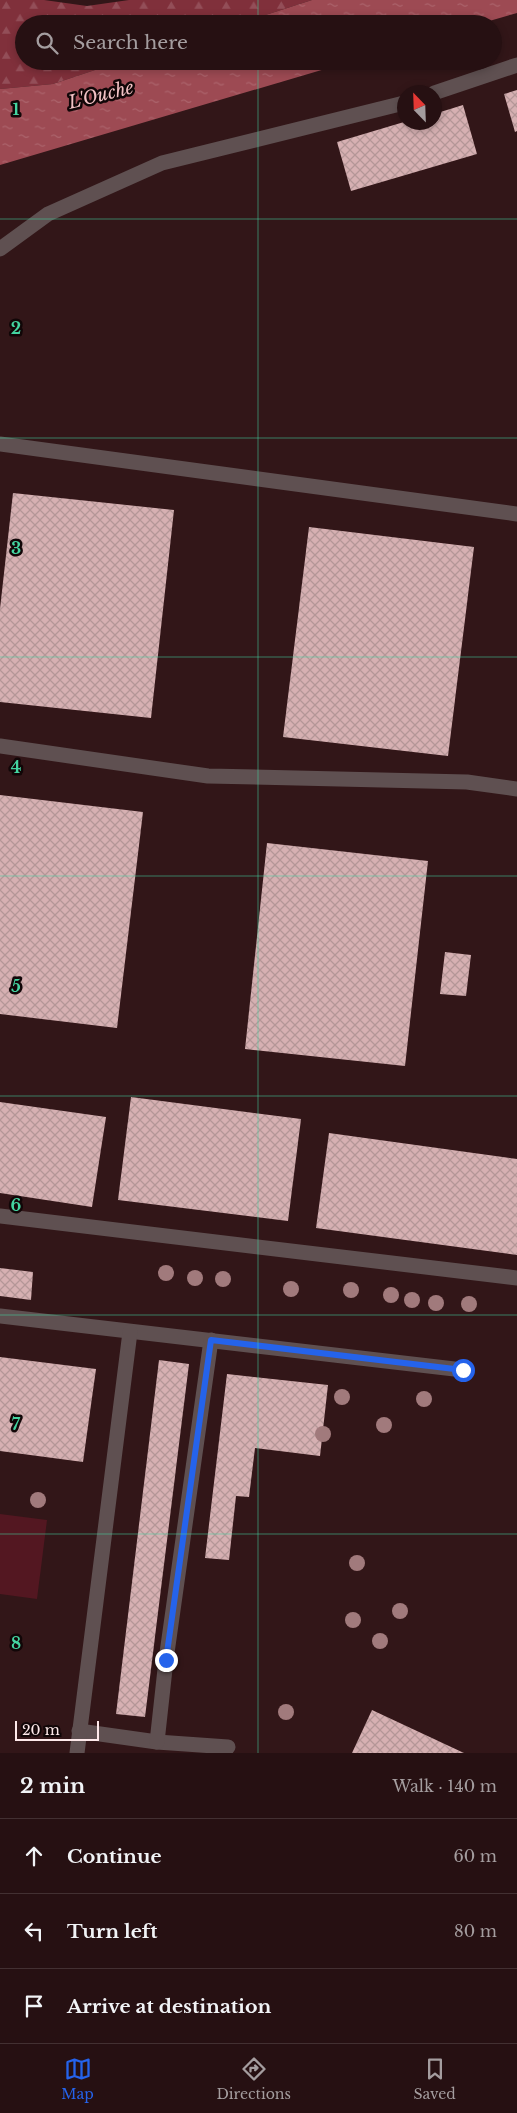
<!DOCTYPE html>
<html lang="en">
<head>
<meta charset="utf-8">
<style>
  body { margin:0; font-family:"Libre Baskerville",serif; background:#321e20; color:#f1f3f6 }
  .compass { position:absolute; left:397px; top:85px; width:45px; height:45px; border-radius:50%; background:#261012; box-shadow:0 2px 8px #0003; rotate:337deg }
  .scale { position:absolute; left:15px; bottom:12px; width:84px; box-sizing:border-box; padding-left:5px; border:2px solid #fee9ea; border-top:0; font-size:14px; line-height:18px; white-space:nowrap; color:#fee9ea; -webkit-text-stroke:4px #110607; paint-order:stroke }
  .stop { position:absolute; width:15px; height:15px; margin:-11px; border:4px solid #2563eb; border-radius:50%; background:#fff }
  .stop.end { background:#2563eb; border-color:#fff; box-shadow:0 1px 5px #0008 }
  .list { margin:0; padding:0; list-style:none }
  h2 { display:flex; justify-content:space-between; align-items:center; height:65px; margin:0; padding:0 20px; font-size:21px }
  h2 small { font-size:16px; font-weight:400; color:#a49d9f }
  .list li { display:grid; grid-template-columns:32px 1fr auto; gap:15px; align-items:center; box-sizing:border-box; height:75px; padding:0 20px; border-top:1px solid #423032 }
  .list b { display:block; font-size:19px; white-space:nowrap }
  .list em { font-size:16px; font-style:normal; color:#a49d9f }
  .icon { flex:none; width:28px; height:28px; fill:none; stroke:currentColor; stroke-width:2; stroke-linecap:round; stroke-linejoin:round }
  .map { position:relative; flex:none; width:517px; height:1753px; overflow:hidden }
  .search { position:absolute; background:#261012; box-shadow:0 2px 8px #0003; left:15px; right:15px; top:15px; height:55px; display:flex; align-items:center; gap:12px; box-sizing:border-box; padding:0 18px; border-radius:28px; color:#a49d9f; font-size:19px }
  .sheet { height:290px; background:#261012 }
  nav { display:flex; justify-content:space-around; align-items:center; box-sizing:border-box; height:70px; border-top:1px solid #423032; background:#261012; font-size:14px; color:#a49d9f }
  nav a { display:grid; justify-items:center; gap:2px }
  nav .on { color:#2563eb }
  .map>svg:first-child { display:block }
</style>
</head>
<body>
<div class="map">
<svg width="517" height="1753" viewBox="0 0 517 1753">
  <defs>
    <pattern id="forest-firs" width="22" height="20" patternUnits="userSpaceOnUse" patternTransform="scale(1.25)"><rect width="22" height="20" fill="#80303b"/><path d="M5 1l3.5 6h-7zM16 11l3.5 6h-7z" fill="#934e58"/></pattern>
    <pattern id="water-ripples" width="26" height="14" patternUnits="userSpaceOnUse" patternTransform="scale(1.25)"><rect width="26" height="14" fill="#9d4a53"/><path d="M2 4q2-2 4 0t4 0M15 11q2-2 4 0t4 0" fill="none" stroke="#ac646c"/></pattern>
    <pattern id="building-cross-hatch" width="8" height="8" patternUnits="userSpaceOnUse" patternTransform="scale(1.25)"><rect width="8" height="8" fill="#d6b0b2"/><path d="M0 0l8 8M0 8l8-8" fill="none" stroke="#b49697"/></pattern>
  </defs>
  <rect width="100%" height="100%" fill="#321618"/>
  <polygon fill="url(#forest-firs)" points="0,0 44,0 87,6 129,0 312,0 238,24 24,24 24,61 122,61 53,84 0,89"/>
  <polygon fill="#531721" points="0,1514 47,1520 37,1599 0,1594"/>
  <g fill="url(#water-ripples)">
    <polygon points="312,0 517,0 517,13 479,24 238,24"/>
    <polygon points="122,61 352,61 0,165 0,89 53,84"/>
  </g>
  <g fill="url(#building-cross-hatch)">
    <polygon points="517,90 517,131 515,132 504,94"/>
    <polygon points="463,105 477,154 351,191 337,142 404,122 434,122 434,114"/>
    <polygon points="13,493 174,510 151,718 0,702 0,609"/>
    <polygon points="309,527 474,547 448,756 283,737"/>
    <polygon points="0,795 143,812 117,1028 0,1014"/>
    <polygon points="267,843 428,861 405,1066 245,1049"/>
    <polygon points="445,952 471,955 466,996 440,994"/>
    <polygon points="131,1097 301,1119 288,1221 118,1200"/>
    <polygon points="0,1102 106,1117 92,1207 0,1193"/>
    <polygon points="329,1133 517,1159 517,1255 316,1228"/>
    <polygon points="0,1268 33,1272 31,1300 0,1296"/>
    <polygon points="0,1357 96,1369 83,1462 0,1451"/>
    <polygon points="159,1360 189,1364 145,1717 116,1714"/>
    <polygon points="227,1374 328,1385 320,1456 255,1448 249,1497 236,1496 229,1560 205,1558"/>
    <polygon points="372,1710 464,1753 352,1753"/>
  </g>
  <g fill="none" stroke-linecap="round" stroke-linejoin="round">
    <g stroke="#5f5051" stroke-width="15">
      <polyline points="434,93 517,65"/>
      <polyline points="0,249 48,214 162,163 404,103"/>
      <polyline points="0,444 517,514"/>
      <polyline points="0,746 208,776 467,782 517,789"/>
      <polyline points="0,1216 517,1278"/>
      <polyline points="0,1316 463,1370"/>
      <polyline points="79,1731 157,1742 228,1747"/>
      <polyline points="157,1742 166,1660 211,1340"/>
      <polyline points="77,1753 130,1332"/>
    </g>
  </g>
  <g fill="#a17a7c">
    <circle cx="166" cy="1273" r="8"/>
    <circle cx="195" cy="1278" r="8"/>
    <circle cx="223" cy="1279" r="8"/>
    <circle cx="291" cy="1289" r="8"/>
    <circle cx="351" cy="1290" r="8"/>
    <circle cx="391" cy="1295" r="8"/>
    <circle cx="412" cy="1300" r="8"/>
    <circle cx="436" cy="1303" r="8"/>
    <circle cx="469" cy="1304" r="8"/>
    <circle cx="342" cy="1397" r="8"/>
    <circle cx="424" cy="1399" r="8"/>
    <circle cx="384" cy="1425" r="8"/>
    <circle cx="323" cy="1434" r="8"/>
    <circle cx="38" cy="1500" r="8"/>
    <circle cx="357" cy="1563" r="8"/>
    <circle cx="400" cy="1611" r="8"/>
    <circle cx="353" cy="1620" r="8"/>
    <circle cx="380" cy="1641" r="8"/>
    <circle cx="286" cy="1712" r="8"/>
  </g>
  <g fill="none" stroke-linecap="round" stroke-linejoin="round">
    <polyline stroke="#2563eb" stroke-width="6" points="166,1660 211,1340 463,1370"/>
  </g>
  <path fill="none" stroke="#44d4a0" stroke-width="1" stroke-opacity="0.55" d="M258 0V24M258 61V1753M0 219H517M0 438H517M0 657H517M0 876H517M0 1096H517M0 1315H517M0 1534H517"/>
  <g text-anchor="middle" stroke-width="5" stroke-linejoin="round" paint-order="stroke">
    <g font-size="18" font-style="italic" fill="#f3c2c5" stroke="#110607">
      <text transform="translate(101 95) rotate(-14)" y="6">L'Ouche</text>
    </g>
  </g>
  <g font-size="16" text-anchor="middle" font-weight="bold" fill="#44d4a0" stroke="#110607" stroke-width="5" stroke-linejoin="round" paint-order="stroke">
    <text x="16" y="115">1</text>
    <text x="16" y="334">2</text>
    <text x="16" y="554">3</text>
    <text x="16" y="773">4</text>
    <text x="16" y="992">5</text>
    <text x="16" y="1211">6</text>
    <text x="16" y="1430">7</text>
    <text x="16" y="1649">8</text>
  </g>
</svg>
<svg class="compass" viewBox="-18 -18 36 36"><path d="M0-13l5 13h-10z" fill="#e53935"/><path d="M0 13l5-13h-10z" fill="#a49d9f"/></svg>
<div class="scale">20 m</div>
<div class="stop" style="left:463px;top:1370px"></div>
<div class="stop end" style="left:166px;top:1660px"></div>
<div class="search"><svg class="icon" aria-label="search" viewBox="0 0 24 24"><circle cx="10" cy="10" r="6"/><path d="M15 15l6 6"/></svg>Search here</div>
</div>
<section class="sheet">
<h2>2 min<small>Walk · 140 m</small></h2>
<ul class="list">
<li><svg class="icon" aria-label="ahead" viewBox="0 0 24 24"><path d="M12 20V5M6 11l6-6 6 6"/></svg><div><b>Continue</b></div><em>60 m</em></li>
<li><svg class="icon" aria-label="left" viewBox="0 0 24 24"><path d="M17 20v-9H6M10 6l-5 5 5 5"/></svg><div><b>Turn left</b></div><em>80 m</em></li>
<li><svg class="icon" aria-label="arrive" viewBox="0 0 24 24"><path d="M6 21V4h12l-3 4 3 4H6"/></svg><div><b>Arrive at destination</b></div></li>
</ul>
</section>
<nav>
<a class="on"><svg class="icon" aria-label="map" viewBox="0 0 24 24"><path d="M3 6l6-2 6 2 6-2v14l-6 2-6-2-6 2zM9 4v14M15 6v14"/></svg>Map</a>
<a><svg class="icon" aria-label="directions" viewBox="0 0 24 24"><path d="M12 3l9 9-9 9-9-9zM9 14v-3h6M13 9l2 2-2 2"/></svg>Directions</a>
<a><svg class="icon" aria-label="saved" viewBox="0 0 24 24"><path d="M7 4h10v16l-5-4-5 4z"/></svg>Saved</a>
</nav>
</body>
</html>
